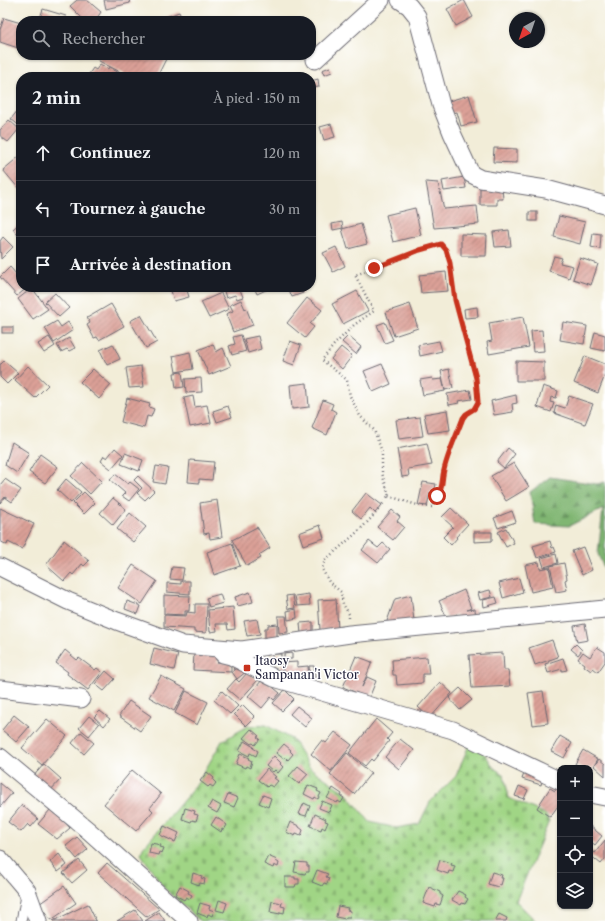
<!DOCTYPE html>
<html lang="fr">
<head>
<meta charset="utf-8">
<style>
  body { margin:0; font-family:"Libre Caslon Text",serif; background:#20242c; color:#f1f3f6 }
  .controls { position:absolute; right:12px; bottom:12px; display:grid; overflow:hidden; border-radius:8px; box-shadow:0 1px 3px #0004 }
  .controls button { width:36px; height:36px; display:grid; place-items:center; padding:0; border:0; border-bottom:1px solid #363941; background:#171b24; color:#f1f3f6; font:20px sans-serif }
  .compass { position:absolute; left:509px; top:12px; width:36px; height:36px; border-radius:50%; background:#171b24; box-shadow:0 1px 3px #0004; rotate:220deg }
  .stop { position:absolute; width:12px; height:12px; margin:-9px; border:3px solid #c8321e; border-radius:50%; background:#fff }
  .stop.end { background:#c8321e; border-color:#fff; box-shadow:0 1px 4px #0008 }
  .list { margin:0; padding:0; list-style:none }
  h2 { display:flex; justify-content:space-between; align-items:center; height:52px; margin:0; padding:0 16px; font-size:17px }
  h2 small { font-size:13px; font-weight:400; color:#9ea1a6 }
  .list li { display:grid; grid-template-columns:26px 1fr auto; gap:12px; align-items:center; box-sizing:border-box; height:56px; padding:0 16px; border-top:1px solid #363941 }
  .list b { display:block; font-size:15px; white-space:nowrap }
  .list em { font-size:13px; font-style:normal; color:#9ea1a6 }
  .icon { flex:none; width:22px; height:22px; fill:none; stroke:currentColor; stroke-width:2; stroke-linecap:round; stroke-linejoin:round }
  .map { position:relative; flex:none; width:605px; height:921px; overflow:hidden }
  .search { position:absolute; background:#171b24; box-shadow:0 1px 3px #0004; left:16px; top:16px; width:300px; height:44px; display:flex; align-items:center; gap:10px; box-sizing:border-box; padding:0 14px; border-radius:16px; color:#9ea1a6; font-size:15px }
  .panel { position:absolute; background:#171b24; box-shadow:0 1px 3px #0004; left:16px; top:72px; width:300px; height:220px; border-radius:16px }
  .map>svg:first-child { display:block }
</style>
</head>
<body>
<div class="map">
<svg width="605" height="921" viewBox="0 0 605 921">
  <defs>
    <pattern id="forest-firs" width="22" height="20" patternUnits="userSpaceOnUse"><rect width="22" height="20" fill="#80b672"/><path d="M5 1l3.5 6h-7zM16 11l3.5 6h-7z" fill="#68945f"/></pattern>
    <pattern id="cemetery-stones" width="16" height="16" patternUnits="userSpaceOnUse"><rect width="16" height="16" fill="#a0d585"/><path d="M2 7V4a2 2 0 0 1 4 0v3zM10 15v-3a2 2 0 0 1 4 0v3z" fill="#8ab774"/></pattern>
    <pattern id="building-hatch" width="6" height="6" patternUnits="userSpaceOnUse"><rect width="6" height="6" fill="#dba097"/><path d="M-1 1l2-2M0 6l6-6M5 7l2-2" fill="none" stroke="#b1827c"/></pattern>
  </defs>
  <rect width="100%" height="100%" fill="#fff"/>
  <filter id="ink" filterUnits="userSpaceOnUse"><feTurbulence type="fractalNoise" baseFrequency=".025" numOctaves="2"/><feDisplacementMap in="SourceGraphic" scale="8" xChannelSelector="R" yChannelSelector="G"/><feConvolveMatrix kernelMatrix="1 2 1 2 8 2 1 2 1" color-interpolation-filters="sRGB"/></filter>
  <filter id="wash" filterUnits="userSpaceOnUse"><feTurbulence type="fractalNoise" baseFrequency=".012" numOctaves="4" result="noise"/><feDisplacementMap in="SourceGraphic" scale="16" xChannelSelector="R" yChannelSelector="G"/><feGaussianBlur stdDeviation="0.9" result="paint"/><feColorMatrix in="noise" values="0 0 0 0 0 0 0 0 0 0 0 0 0 0 0 0 0 1.4 0 .05"/><feComposite in="paint" operator="in"/></filter>
  <g filter="url(#wash)">
    <rect width="100%" height="100%" fill="#f2edd8"/>
    <polygon fill="url(#forest-firs)" stroke="#516c56" points="550,477 597,484 605,482 605,571 598,554 603,509 569,526 535,524 530,492"/>
    <polygon fill="url(#cemetery-stones)" stroke="#617c60" points="266,725 293,740 310,768 346,793 370,822 396,828 419,824 430,802 456,776 469,745 481,748 494,768 504,775 509,798 545,814 549,821 516,901 536,921 200,921 164,888 141,854 143,848 197,784 222,741 248,726"/>
    <g id="blocks">
      <g fill="url(#building-hatch)">
        <polygon points="77,0 87,0 101,12 95,21 85,21 70,6"/>
        <polygon points="104,0 129,0 130,3 106,9"/>
        <polygon points="464,0 473,17 456,26 447,9"/>
        <polygon points="43,9 66,16 65,21 39,21"/>
        <polygon points="179,12 183,21 156,21"/>
        <polygon points="4,18 21,23 21,38 18,48 0,42 0,30"/>
        <polygon points="97,55 168,55 157,77 130,77 99,61"/>
        <polygon points="100,64 108,69 109,67 119,73 117,77 87,77 93,68 96,70"/>
        <polygon points="330,67 332,72 324,75 322,70"/>
        <polygon points="318,79 319,87 311,88 311,81"/>
        <polygon points="469,95 477,122 461,126 457,112 445,115 442,103"/>
        <polygon points="21,106 21,127 11,119"/>
        <polygon points="9,120 19,129 8,142 0,136 0,130"/>
        <polygon points="331,124 335,137 324,140 320,127"/>
        <polygon points="494,148 517,149 517,163 493,162"/>
        <polygon points="21,155 21,187 19,189 3,170"/>
        <polygon points="464,177 466,188 444,191 442,181"/>
        <polygon points="426,182 438,183 444,209 477,206 479,224 434,228"/>
        <polygon points="480,188 502,188 503,199 497,199 497,205 480,205"/>
        <polygon points="415,208 421,235 393,242 386,215"/>
        <rect x="529" y="212" width="8" height="9"/>
        <polygon points="559,216 585,222 580,244 554,237"/>
        <polygon points="21,222 21,239 13,229"/>
        <polygon points="342,222 343,228 333,230 332,224"/>
        <polygon points="361,224 367,244 348,249 342,229"/>
        <polygon points="509,230 511,246 495,247 493,232"/>
        <polygon points="593,233 601,234 600,249 591,247"/>
        <polygon points="461,234 487,235 486,256 461,256"/>
        <polygon points="3,237 13,247 1,259 0,241"/>
        <polygon points="336,247 345,266 333,272 323,253"/>
        <polygon points="554,256 562,258 560,263 573,266 569,278 549,271"/>
        <polygon points="580,258 598,264 591,285 573,279"/>
        <polygon points="10,267 17,275 19,274 21,276 21,287 28,287 17,296 0,277"/>
        <polygon points="446,272 448,291 421,293 419,275"/>
        <polygon points="170,287 186,287 189,297 174,301"/>
        <polygon points="227,287 239,287 243,297 237,299 235,295 226,298 223,288"/>
        <polygon points="254,287 267,287 268,289 257,294"/>
        <polygon points="297,287 301,287 303,293 292,297 289,290"/>
        <polygon points="32,288 48,309 33,319 18,299"/>
        <polygon points="357,291 368,311 343,324 332,304"/>
        <polygon points="55,293 69,308 59,317 45,302"/>
        <polygon points="221,293 229,309 209,318 201,302"/>
        <polygon points="307,298 322,310 310,324 314,327 305,338 287,323"/>
        <polygon points="241,300 245,309 246,308 253,325 233,332 226,314 233,311 230,305"/>
        <polygon points="111,304 124,326 99,340 97,337 94,338 87,325 90,323 87,318"/>
        <polygon points="410,304 418,328 394,336 386,312"/>
        <polygon points="477,307 478,317 465,318 464,309"/>
        <polygon points="141,315 157,342 146,348 130,321"/>
        <polygon points="523,317 529,347 489,354 487,342 492,341 489,323"/>
        <polygon points="57,321 61,327 68,322 73,330 54,343 45,328"/>
        <polygon points="385,322 393,340 385,343 377,325"/>
        <polygon points="563,322 587,326 584,344 560,340"/>
        <rect x="2" y="327" width="11" height="6"/>
        <polygon points="542,330 544,351 533,352 531,331"/>
        <polygon points="595,332 605,335 605,351 591,348"/>
        <polygon points="241,335 246,351 232,355 229,346 235,344 233,337"/>
        <polygon points="258,336 261,349 248,353 244,339"/>
        <polygon points="348,336 361,347 356,354 342,342"/>
        <polygon points="49,337 55,346 44,353 38,344"/>
        <polygon points="69,338 75,348 69,351 67,349 61,352 57,345"/>
        <polygon points="290,341 301,345 294,365 283,361"/>
        <polygon points="439,341 442,351 420,356 418,345"/>
        <polygon points="113,344 120,359 107,365 100,350"/>
        <polygon points="213,344 216,352 223,348 231,366 209,375 198,350"/>
        <polygon points="341,347 352,356 342,369 331,359"/>
        <polygon points="190,352 193,369 176,372 173,356"/>
        <polygon points="585,356 605,364 605,375 598,393 574,383"/>
        <polygon points="4,361 18,373 7,384 0,377 0,364 1,364"/>
        <polygon points="516,361 544,362 544,381 516,381"/>
        <polygon points="382,364 391,384 373,392 364,371"/>
        <polygon points="28,366 48,385 35,398 15,380"/>
        <polygon points="141,366 144,387 129,388 126,368"/>
        <polygon points="93,369 111,385 99,399 80,382"/>
        <polygon points="449,369 453,388 445,390 441,371"/>
        <polygon points="182,372 184,387 176,388 174,373"/>
        <polygon points="201,378 202,392 186,393 185,379"/>
        <polygon points="432,378 433,380 442,379 445,391 423,395 420,380"/>
        <polygon points="307,383 309,407 292,409 290,385"/>
        <polygon points="543,386 558,391 556,398 551,397 550,402 554,403 551,412 537,407"/>
        <polygon points="470,390 472,399 458,401 459,403 449,405 447,394"/>
        <polygon points="516,395 517,403 512,404 513,412 494,415 491,401"/>
        <polygon points="193,396 195,407 207,405 211,423 190,427 184,398"/>
        <polygon points="569,396 593,404 585,424 554,413 556,405 565,408"/>
        <polygon points="127,398 150,404 149,407 154,409 151,417 147,416 144,428 121,422"/>
        <polygon points="323,400 333,404 331,409 336,412 327,435 312,428"/>
        <polygon points="228,406 232,417 217,422 213,411"/>
        <polygon points="447,410 450,430 428,433 424,414"/>
        <polygon points="420,417 423,436 399,439 396,420"/>
        <polygon points="12,442 29,453 17,473 5,465"/>
        <polygon points="427,443 432,465 408,469 409,476 402,477 397,449"/>
        <polygon points="115,448 123,455 111,469 101,461 104,456 107,458"/>
        <polygon points="508,448 515,454 504,468 497,462"/>
        <polygon points="125,453 143,460 139,471 121,464"/>
        <polygon points="40,454 58,467 45,483 29,472"/>
        <polygon points="190,460 214,462 212,480 199,479 199,483 188,482"/>
        <polygon points="83,463 102,481 90,494 71,476"/>
        <polygon points="514,463 529,487 506,501 491,476"/>
        <polygon points="156,466 168,468 165,484 153,482"/>
        <polygon points="115,474 128,484 130,482 139,489 129,501 122,496 125,493 110,480"/>
        <polygon points="138,476 154,491 145,500 137,493 142,488 134,480"/>
        <polygon points="5,479 21,490 12,502 5,497 0,503 0,485"/>
        <polygon points="66,479 81,492 71,503 57,490"/>
        <polygon points="423,482 436,484 434,494 430,493 427,506 418,505"/>
        <polygon points="84,492 95,503 84,514 73,503"/>
        <polygon points="366,493 382,505 375,513 370,508 361,519 352,511"/>
        <polygon points="113,498 126,509 113,525 100,513"/>
        <polygon points="217,500 222,537 210,539 209,533 204,534 200,503"/>
        <polygon points="0,508 34,524 22,549 8,542 7,545 0,541"/>
        <polygon points="451,508 468,524 456,537 457,538 451,545 443,537 453,527 442,517"/>
        <polygon points="392,510 400,517 397,521 404,527 393,540 377,527"/>
        <polygon points="512,511 516,522 498,528 494,518"/>
        <polygon points="130,513 146,527 133,542 117,529"/>
        <polygon points="320,525 324,538 303,545 299,533"/>
        <polygon points="257,527 270,548 259,555 261,558 247,566 232,540"/>
        <polygon points="506,528 514,543 506,547 498,532"/>
        <polygon points="474,532 492,532 492,541 474,542"/>
        <polygon points="64,540 89,561 84,566 82,564 73,575 71,573 64,581 46,565"/>
        <polygon points="369,541 378,548 383,543 390,549 378,563 362,550"/>
        <polygon points="550,541 552,548 554,547 556,552 537,558 533,546"/>
        <polygon points="232,543 240,566 214,575 207,552"/>
        <polygon points="583,547 592,570 582,575 572,551"/>
        <polygon points="556,554 558,563 544,567 541,558"/>
        <polygon points="539,562 540,569 549,567 553,587 531,592 525,565"/>
        <polygon points="564,563 567,579 565,580 567,590 556,592 550,566"/>
        <polygon points="133,565 157,581 142,604 118,588"/>
        <polygon points="172,567 184,568 182,580 170,579"/>
        <polygon points="519,578 523,592 503,598 499,583"/>
        <polygon points="181,581 190,581 190,594 167,592 167,583 181,584"/>
        <polygon points="464,590 471,608 467,610 475,609 476,618 457,620 457,614 447,618 439,601"/>
        <polygon points="490,590 492,597 480,600 478,593"/>
        <polygon points="250,592 253,602 238,606 235,597"/>
        <polygon points="220,594 223,603 209,607 206,598"/>
        <polygon points="309,594 310,605 297,606 295,596"/>
        <polygon points="164,595 190,596 189,611 185,611 185,615 164,614"/>
        <polygon points="293,595 295,608 288,609 286,596"/>
        <polygon points="411,595 414,621 386,624 395,599"/>
        <polygon points="496,597 498,603 484,607 483,600"/>
        <polygon points="336,599 338,629 320,630 318,600"/>
        <polygon points="127,601 141,606 138,614 125,609"/>
        <polygon points="195,604 207,604 206,633 194,632 194,629 164,627 164,615 186,616 187,612 195,613"/>
        <polygon points="233,607 235,629 228,630 227,624 216,624 217,631 210,632 208,610"/>
        <polygon points="296,609 297,618 288,620 287,611"/>
        <polygon points="278,616 286,616 288,632 279,633"/>
        <polygon points="257,619 260,634 247,636 244,621"/>
        <polygon points="313,622 313,633 301,634 300,623"/>
        <polygon points="277,624 277,639 265,640 265,628 268,628 268,625"/>
        <polygon points="585,624 588,640 577,642 574,626"/>
        <polygon points="552,640 558,657 535,665 529,648"/>
        <polygon points="576,644 582,650 578,655 571,649"/>
        <polygon points="597,647 605,652 605,662 598,672 593,668 591,671 584,666 585,664 578,659 583,652 590,657"/>
        <polygon points="154,648 178,654 174,670 150,664"/>
        <polygon points="65,650 77,660 79,658 95,670 97,668 102,672 88,690 67,674 68,672 56,663"/>
        <polygon points="292,653 292,659 284,659 284,654"/>
        <polygon points="503,653 504,670 508,670 510,686 472,688 469,655"/>
        <polygon points="194,654 221,656 217,662 231,663 231,672 193,670"/>
        <polygon points="272,654 281,654 281,659 272,660"/>
        <polygon points="356,656 372,662 362,687 367,677 376,681 369,698 343,687"/>
        <polygon points="427,657 429,674 423,674 423,683 397,685 396,675 393,675 392,660"/>
        <polygon points="563,658 567,670 562,671 562,669 548,673 545,664"/>
        <polygon points="297,662 297,667 308,666 309,678 283,680 282,663"/>
        <polygon points="240,663 247,671 237,679 232,672 235,670 233,669"/>
        <polygon points="309,666 314,666 315,678 310,678"/>
        <polygon points="106,671 115,679 104,691 95,684"/>
        <polygon points="248,672 258,680 240,700 227,689 236,679 239,682"/>
        <polygon points="161,676 186,689 174,711 149,697"/>
        <polygon points="263,679 280,693 274,700 271,697 262,708 248,696"/>
        <polygon points="440,682 452,693 430,718 418,707"/>
        <polygon points="460,688 472,700 460,710 449,698"/>
        <polygon points="285,690 294,699 282,711 273,703"/>
        <polygon points="186,691 208,702 197,725 175,713"/>
        <polygon points="222,691 238,706 230,714 214,700"/>
        <polygon points="543,691 548,723 533,725 528,693"/>
        <polygon points="129,701 151,716 140,731 119,716"/>
        <polygon points="243,705 255,717 246,726 234,714"/>
        <polygon points="297,706 312,718 305,727 290,714"/>
        <polygon points="100,711 110,719 104,726 94,717"/>
        <polygon points="14,715 29,727 16,742 2,730"/>
        <polygon points="89,716 99,724 89,736 79,728"/>
        <polygon points="47,719 67,736 42,765 22,748"/>
        <polygon points="376,719 392,733 387,739 389,741 373,761 371,759 365,766 349,753"/>
        <polygon points="251,729 259,736 257,737 260,739 255,745 253,743 251,744 243,738"/>
        <polygon points="81,732 94,743 84,754 72,743"/>
        <polygon points="335,732 352,745 331,771 311,754 322,740 326,743"/>
        <polygon points="560,736 572,743 564,758 551,751"/>
        <polygon points="400,739 414,750 399,769 385,757"/>
        <polygon points="244,741 254,747 253,748 258,751 256,756 250,753 249,756 239,751"/>
        <polygon points="284,744 291,750 290,751 293,754 288,760 285,757 284,759 276,753"/>
        <polygon points="583,750 598,759 590,772 590,768 582,768 575,764"/>
        <polygon points="347,753 371,773 354,794 330,774"/>
        <polygon points="240,754 249,758 248,759 252,761 250,768 246,766 245,768 236,764"/>
        <polygon points="274,756 281,763 280,764 283,767 278,773 275,770 273,772 266,766"/>
        <polygon points="599,759 605,764 605,776 594,766"/>
        <polygon points="44,764 61,779 49,792 32,778"/>
        <polygon points="298,766 308,774 299,784 289,776"/>
        <polygon points="267,769 276,777 274,778 278,781 273,787 269,785 267,787 258,780"/>
        <polygon points="132,770 161,794 150,808 153,811 136,831 104,804"/>
        <polygon points="525,771 543,777 541,785 522,779"/>
        <polygon points="207,772 214,778 213,780 216,783 213,787 210,785 208,787 200,781"/>
        <polygon points="0,783 12,793 0,807"/>
        <polygon points="308,785 318,789 317,791 321,793 318,799 315,797 314,799 304,794"/>
        <polygon points="519,786 528,790 524,799 515,796"/>
        <polygon points="557,787 560,789 560,803 550,817 537,808 550,788 555,791"/>
        <polygon points="333,788 342,794 341,796 344,798 341,803 338,801 337,803 327,798"/>
        <polygon points="228,794 238,798 234,807 224,803"/>
        <polygon points="263,795 271,798 268,807 259,803"/>
        <polygon points="212,801 221,806 217,813 208,808"/>
        <polygon points="322,801 332,805 329,812 319,808"/>
        <polygon points="304,803 310,806 306,816 299,814"/>
        <polygon points="22,805 38,819 31,827 28,824 21,832 8,822"/>
        <polygon points="185,808 195,811 194,814 198,815 196,821 192,820 191,822 182,819"/>
        <polygon points="50,810 65,822 70,828 57,839 38,824"/>
        <polygon points="315,814 326,819 325,821 328,822 325,829 322,827 321,830 310,826"/>
        <polygon points="216,817 227,825 224,830 222,829 221,832 211,825"/>
        <polygon points="290,822 299,826 299,827 303,830 301,836 296,834 295,836 286,832"/>
        <polygon points="164,826 179,833 175,842 160,835"/>
        <polygon points="590,826 602,836 595,845 590,841"/>
        <polygon points="77,837 88,849 77,859 66,846"/>
        <polygon points="605,840 605,859 601,864 590,855 593,851 595,853"/>
        <polygon points="151,843 161,845 160,847 164,848 162,853 159,852 158,855 149,853"/>
        <polygon points="59,854 67,865 58,872 50,862"/>
        <polygon points="268,856 277,860 276,861 279,863 278,867 274,865 273,868 264,864"/>
        <polygon points="79,860 87,870 72,883 63,873"/>
        <polygon points="440,860 452,863 451,865 455,866 453,872 449,871 448,874 437,870"/>
        <polygon points="296,862 307,863 307,866 309,866 309,872 306,872 305,874 294,872"/>
        <polygon points="107,863 159,909 147,917 98,873"/>
        <polygon points="317,870 328,874 326,877 329,878 327,884 324,883 322,886 312,882"/>
        <polygon points="492,872 502,875 501,878 503,878 501,885 499,884 498,887 488,884"/>
        <polygon points="193,873 202,876 201,878 205,879 204,884 200,883 199,885 191,882"/>
        <polygon points="285,877 295,877 295,879 299,879 299,884 296,884 295,887 285,887"/>
        <polygon points="64,886 76,903 51,920 39,904"/>
        <polygon points="180,886 189,891 188,893 192,895 190,899 186,897 184,900 175,895"/>
        <polygon points="429,887 440,892 440,894 443,896 440,905 436,904 435,907 423,903"/>
        <polygon points="458,891 466,895 465,897 468,899 465,904 462,903 461,905 452,900"/>
        <polygon points="219,900 227,903 224,912 216,910"/>
        <polygon points="272,901 282,903 281,906 285,907 284,913 280,912 280,914 270,912"/>
        <polygon points="200,903 210,906 209,909 214,911 212,916 208,914 207,917 197,913"/>
        <polygon points="88,904 96,921 53,921"/>
        <polygon points="338,906 348,908 347,910 351,911 350,917 346,917 345,919 336,917"/>
        <polygon points="135,910 143,921 117,921"/>
        <polygon points="159,912 165,921 145,921"/>
        <polygon points="499,914 507,918 506,921 495,921"/>
      </g>
    </g>
  </g>
  <g filter="url(#ink)">
    <use href="#blocks" fill-opacity="0" stroke="#6b6972" stroke-width="1"/>
    <g fill="none" stroke-linecap="round" stroke-linejoin="round">
      <defs>
        <polyline id="lane" points="21,921 26,896"/>
        <g id="street">
          <polyline points="400,0 409,6 417,16 441,105 452,133 471,174 481,179 546,189 605,205"/>
          <polyline points="315,60 381,0"/>
          <polyline points="0,567 68,601 117,621 183,645 242,650 350,634 605,609"/>
          <polyline points="223,654 231,656 274,678 453,730 560,781"/>
          <polyline points="0,689 81,699"/>
          <polyline points="0,757 89,831 189,921"/>
          <polyline points="590,794 605,797"/>
          <polyline points="0,859 27,891 38,921"/>
        </g>
      </defs>
      <use href="#lane" stroke="#6b6972" stroke-width="11"/>
      <use href="#street" stroke="#6b6972" stroke-width="19"/>
      <path stroke="#6b6972" stroke-width="2.5" stroke-dasharray="1 3" stroke-linecap="butt" d="M349 618V614L343 604 341 592 329 582 322 569 325 560C348 540 372 522 388 496H389L382 473V452L374 430 360 416 350 396 347 380 322 360 334 345 354 325 374 311 355 275 398 260 420 250 441 244 446 250 450 263 455 300 476 378 478 402 474 409 466 414 463 418 447 460 444 469 441 492 437 496 433 507C417 507 404 500 388 496"/>
      <use href="#lane" stroke="#fff" stroke-width="9"/>
      <use href="#street" stroke="#fff" stroke-width="17"/>
    </g>
  </g>
  <g fill="none" stroke-linecap="round" stroke-linejoin="round" filter="url(#ink)">
    <path stroke="#c8321e" stroke-width="5" d="M374 268 420 250 441 244 446 250 450 263 455 300 476 378 478 402 474 409 466 414 463 418C456 437 446 456 443 475 442 483 442 490 437 496"/>
  </g>
  <rect fill="#c8321e" stroke="#fff" stroke-width="1.5" x="243" y="664" width="8" height="8" rx="2"/>
  <g text-anchor="middle" stroke-width="3" stroke-linejoin="round" paint-order="stroke">
    <g font-size="12" fill="#22223b" stroke="#fff" text-anchor="start">
      <text x="255" y="665">Itaosy<tspan x="255" dy="14">Sampanan'i Victor</tspan></text>
    </g>
  </g>
</svg>
<div class="controls">
<button>+</button>
<button>−</button>
<button><svg class="icon" aria-label="locate" viewBox="0 0 24 24"><circle cx="12" cy="12" r="6"/><path d="M12 2v4M12 18v4M2 12h4M18 12h4"/></svg></button>
<button><svg class="icon" aria-label="layers" viewBox="0 0 24 24"><path d="M12 4l9 5-9 5-9-5zM3 14l9 5 9-5"/></svg></button>
</div>
<svg class="compass" viewBox="-18 -18 36 36"><path d="M0-13l5 13h-10z" fill="#e53935"/><path d="M0 13l5-13h-10z" fill="#9ea1a6"/></svg>
<div class="stop" style="left:437px;top:496px"></div>
<div class="stop end" style="left:374px;top:268px"></div>
<div class="search"><svg class="icon" aria-label="search" viewBox="0 0 24 24"><circle cx="10" cy="10" r="6"/><path d="M15 15l6 6"/></svg>Rechercher</div>
<section class="panel">
<h2>2 min<small>À pied · 150 m</small></h2>
<ul class="list">
<li><svg class="icon" aria-label="ahead" viewBox="0 0 24 24"><path d="M12 20V5M6 11l6-6 6 6"/></svg><div><b>Continuez</b></div><em>120 m</em></li>
<li><svg class="icon" aria-label="left" viewBox="0 0 24 24"><path d="M17 20v-9H6M10 6l-5 5 5 5"/></svg><div><b>Tournez à gauche</b></div><em>30 m</em></li>
<li><svg class="icon" aria-label="arrive" viewBox="0 0 24 24"><path d="M6 21V4h12l-3 4 3 4H6"/></svg><div><b>Arrivée à destination</b></div></li>
</ul>
</section>
</div>
</body>
</html>
